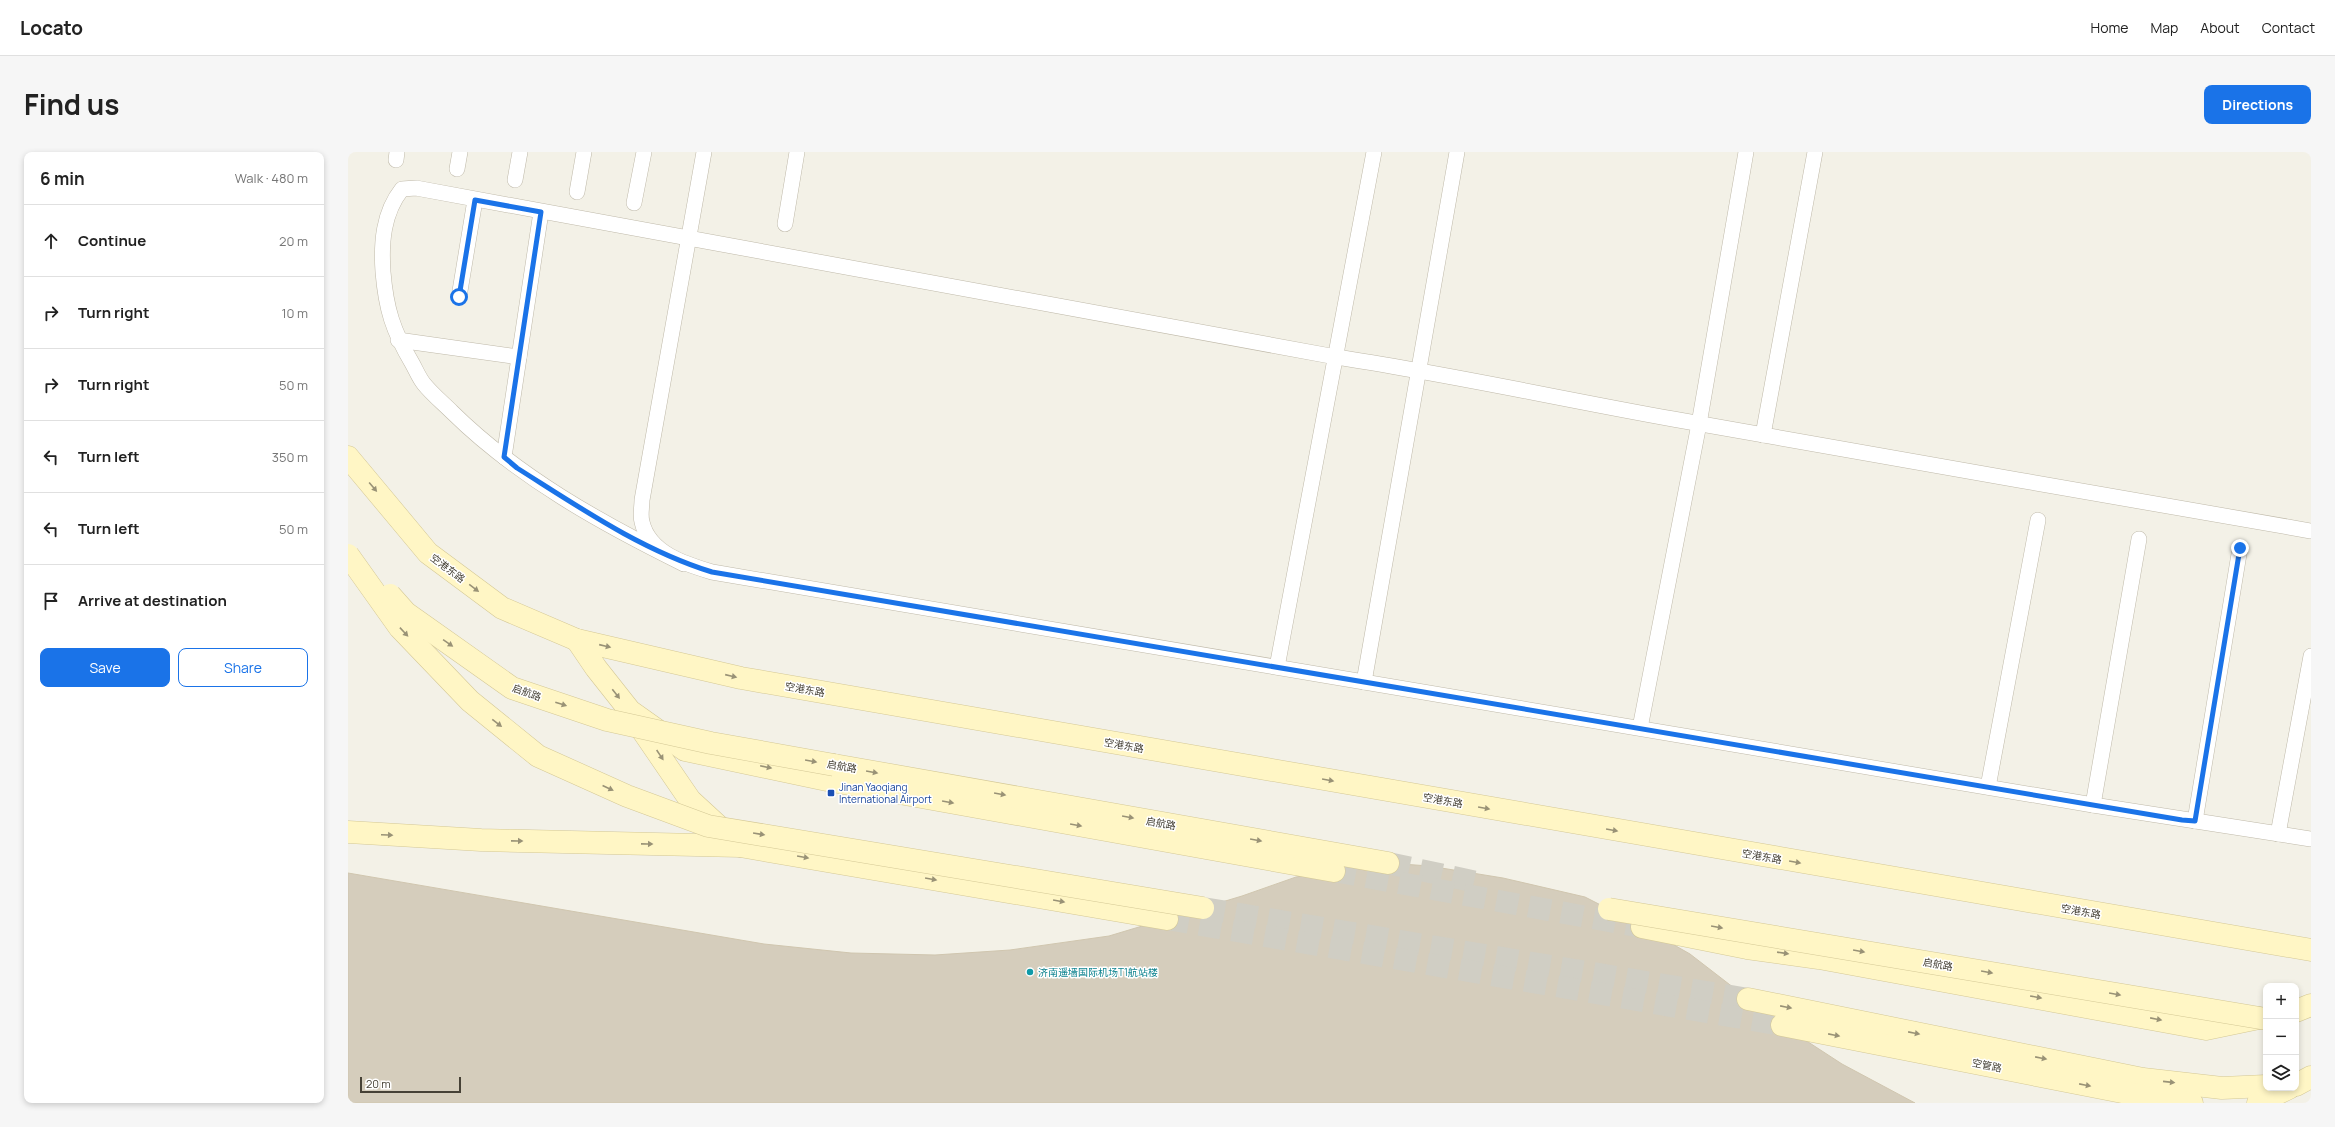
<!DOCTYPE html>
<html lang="en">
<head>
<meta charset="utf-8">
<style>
  body { margin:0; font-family:Manrope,"Noto Sans SC",sans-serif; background:#f6f6f6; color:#222 }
  .controls { position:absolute; right:12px; bottom:12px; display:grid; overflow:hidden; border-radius:8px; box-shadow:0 2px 6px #0003 }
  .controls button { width:36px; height:36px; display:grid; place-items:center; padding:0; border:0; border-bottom:1px solid #e0e0e0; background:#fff; color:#222; font:20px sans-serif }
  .scale { position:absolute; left:12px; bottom:10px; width:101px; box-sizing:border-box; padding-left:4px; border:2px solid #464136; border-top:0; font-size:11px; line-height:14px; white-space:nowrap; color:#464136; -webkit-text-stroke:3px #fff; paint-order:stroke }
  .stop { position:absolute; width:12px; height:12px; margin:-9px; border:3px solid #1a73e8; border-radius:50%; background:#fff }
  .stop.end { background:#1a73e8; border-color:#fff; box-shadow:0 1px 4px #0008 }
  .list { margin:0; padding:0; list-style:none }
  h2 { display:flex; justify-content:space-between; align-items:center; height:52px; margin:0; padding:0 16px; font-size:17px }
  h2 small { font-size:13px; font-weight:400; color:#767676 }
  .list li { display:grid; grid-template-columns:26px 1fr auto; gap:12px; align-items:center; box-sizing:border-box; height:72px; padding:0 16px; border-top:1px solid #e0e0e0 }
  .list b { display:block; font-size:15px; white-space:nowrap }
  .list em { font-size:13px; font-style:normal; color:#767676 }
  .actions { display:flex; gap:8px; padding:12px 16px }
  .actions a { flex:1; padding:9px 0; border:1px solid #1a73e8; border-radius:8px; text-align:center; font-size:14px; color:#1a73e8 }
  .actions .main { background:#1a73e8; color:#fff }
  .icon { flex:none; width:22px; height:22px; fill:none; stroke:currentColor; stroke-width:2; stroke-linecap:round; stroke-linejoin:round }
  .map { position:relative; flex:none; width:1963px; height:951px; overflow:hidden; border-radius:8px }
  header { display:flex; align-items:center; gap:24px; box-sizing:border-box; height:56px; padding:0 20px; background:#fff; border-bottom:1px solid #e0e0e0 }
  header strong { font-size:19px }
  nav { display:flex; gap:22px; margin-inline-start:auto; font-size:14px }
  .intro { display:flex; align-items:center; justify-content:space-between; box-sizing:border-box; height:96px; padding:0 24px }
  h1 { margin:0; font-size:28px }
  .button { padding:10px 18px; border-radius:8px; background:#1a73e8; color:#fff; font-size:14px; font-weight:700 }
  main { display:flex; gap:24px; padding:0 24px }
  aside { flex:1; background:#fff; border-radius:8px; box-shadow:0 2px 6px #0003 }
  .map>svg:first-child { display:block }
</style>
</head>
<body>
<header>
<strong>Locato</strong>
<nav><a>Home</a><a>Map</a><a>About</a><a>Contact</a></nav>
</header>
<div class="intro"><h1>Find us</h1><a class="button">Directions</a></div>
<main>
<aside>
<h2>6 min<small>Walk · 480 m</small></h2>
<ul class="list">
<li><svg class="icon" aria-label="ahead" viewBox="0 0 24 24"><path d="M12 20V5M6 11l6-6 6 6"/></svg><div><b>Continue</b></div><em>20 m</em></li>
<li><svg class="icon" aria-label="right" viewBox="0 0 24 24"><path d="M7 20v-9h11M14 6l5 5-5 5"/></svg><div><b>Turn right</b></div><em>10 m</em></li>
<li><svg class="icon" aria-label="right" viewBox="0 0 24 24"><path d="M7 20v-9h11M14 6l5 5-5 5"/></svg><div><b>Turn right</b></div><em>50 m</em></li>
<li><svg class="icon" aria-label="left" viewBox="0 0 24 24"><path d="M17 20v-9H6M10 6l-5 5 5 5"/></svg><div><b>Turn left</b></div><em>350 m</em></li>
<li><svg class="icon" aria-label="left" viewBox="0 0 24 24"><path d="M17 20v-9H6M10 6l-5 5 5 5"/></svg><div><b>Turn left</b></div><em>50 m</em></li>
<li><svg class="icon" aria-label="arrive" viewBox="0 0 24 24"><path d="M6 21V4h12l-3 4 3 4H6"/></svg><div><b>Arrive at destination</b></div></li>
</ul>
<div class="actions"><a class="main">Save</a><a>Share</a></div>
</aside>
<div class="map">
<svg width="1963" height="951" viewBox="0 0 1963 951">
  <rect width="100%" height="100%" fill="#f3f1e7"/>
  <polygon fill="#d5cdbc" stroke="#d0c6af" points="1040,711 1081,714 1155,726 1237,745 1284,769 1342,802 1434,873 1494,912 1567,951 0,951 0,721 416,792 503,801 587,803 662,798 761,784 894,744 948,725"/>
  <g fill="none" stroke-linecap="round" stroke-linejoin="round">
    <g stroke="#d0cec4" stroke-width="22" stroke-dasharray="22 11" stroke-linecap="butt">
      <polyline points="1040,711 1133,731"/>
      <polyline points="986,719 1294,775"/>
      <polyline points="855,756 1400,847"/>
      <polyline points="819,767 1434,873"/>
    </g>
    <defs>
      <g id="service">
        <path d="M356 0 294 348C294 355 292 363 294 370 301 401 337 412 364 420L1745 653 1963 687"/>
        <polyline points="48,8 49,0"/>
        <polyline points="109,17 112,0"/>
        <polyline points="167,28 172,0"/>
        <polyline points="229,40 236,0"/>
        <polyline points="286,51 296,0"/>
        <polyline points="437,72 449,0"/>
        <polyline points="111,145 127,48"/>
        <polyline points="50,188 171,205"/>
        <polyline points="1415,283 1467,0"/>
        <polyline points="156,305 193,60"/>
        <path d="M336 412C253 371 170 325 104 260 95 251 84 242 76 232 71 226 68 218 64 211 45 179 38 157 35 120 33 91 35 61 54 37L68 36 988 205C1101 222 1213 247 1325 267 1538 305 1750 342 1963 379"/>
        <polyline points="929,515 1026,0"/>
        <polyline points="1016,530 1109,0"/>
        <polyline points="1292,576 1351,272 1398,0"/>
        <polyline points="1640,635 1690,368"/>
        <polyline points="1745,653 1791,387"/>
        <polyline points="1847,669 1892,396"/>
        <polyline points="1930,682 1963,504"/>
      </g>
      <g id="secondary">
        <polyline points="0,305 80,401 154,456 229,488 393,526 1963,798"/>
        <polyline points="229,488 248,516 282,559 337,598 479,628 986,719"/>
        <polyline points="290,572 342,648 392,694 819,767"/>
        <polyline points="486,613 1040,711"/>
        <polyline points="0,680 133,688 392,694"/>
        <polyline points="1294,775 1399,796 1471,806 1858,877 1911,866"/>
        <polyline points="1400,847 1795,927 1874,936 1918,934"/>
        <polyline points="1948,859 1963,853"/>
        <polyline points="1434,873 1810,947 1844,951"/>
        <polyline points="1948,933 1963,925"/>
        <polyline points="1910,951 1941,936"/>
      </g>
    </defs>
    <use href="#service" stroke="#bfb9a9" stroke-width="16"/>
    <use href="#secondary" stroke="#d4c896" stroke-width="23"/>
    <use href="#service" stroke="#fff" stroke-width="15"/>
    <use href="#secondary" stroke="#fff6c5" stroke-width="22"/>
    <defs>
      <g id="secondary-bridge">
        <polyline points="0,403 52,476 122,549 190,604 279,644 360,674 855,756"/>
        <polyline points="42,443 58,461 164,536 259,568 363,591 486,613"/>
        <polyline points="1261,757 1918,867"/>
      </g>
    </defs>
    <use href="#secondary-bridge" stroke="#d4c896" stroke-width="23" stroke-linecap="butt"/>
    <use href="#secondary-bridge" stroke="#fff6c5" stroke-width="22"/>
  </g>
  <defs><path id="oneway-solid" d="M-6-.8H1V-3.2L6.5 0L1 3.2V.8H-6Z"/></defs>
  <g fill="#999276">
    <use href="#oneway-solid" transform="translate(25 335) rotate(50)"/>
    <use href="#oneway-solid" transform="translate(126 436) rotate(37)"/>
    <use href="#oneway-solid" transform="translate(56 480) rotate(47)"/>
    <use href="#oneway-solid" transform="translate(100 491) rotate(35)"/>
    <use href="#oneway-solid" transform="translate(257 494) rotate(13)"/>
    <use href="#oneway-solid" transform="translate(383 524) rotate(13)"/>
    <use href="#oneway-solid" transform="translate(268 542) rotate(52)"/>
    <use href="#oneway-solid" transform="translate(213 552) rotate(18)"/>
    <use href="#oneway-solid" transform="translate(149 571) rotate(38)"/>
    <use href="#oneway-solid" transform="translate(312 603) rotate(56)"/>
    <use href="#oneway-solid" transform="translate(463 609) rotate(10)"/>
    <use href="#oneway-solid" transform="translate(418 615) rotate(12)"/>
    <use href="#oneway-solid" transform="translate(524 620) rotate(10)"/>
    <use href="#oneway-solid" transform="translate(980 628) rotate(10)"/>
    <use href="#oneway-solid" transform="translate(260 636) rotate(25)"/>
    <use href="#oneway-solid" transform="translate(652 642) rotate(10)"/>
    <use href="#oneway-solid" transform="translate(600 650) rotate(10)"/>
    <use href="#oneway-solid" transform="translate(1136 656) rotate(10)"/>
    <use href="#oneway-solid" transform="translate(780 665) rotate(10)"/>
    <use href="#oneway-solid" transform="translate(728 673) rotate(10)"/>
    <use href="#oneway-solid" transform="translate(1264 678) rotate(10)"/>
    <use href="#oneway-solid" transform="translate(411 682) rotate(9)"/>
    <use href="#oneway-solid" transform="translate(39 683) rotate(3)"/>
    <use href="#oneway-solid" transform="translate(908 688) rotate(10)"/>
    <use href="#oneway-solid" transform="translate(169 689) rotate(1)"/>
    <use href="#oneway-solid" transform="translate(299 692) rotate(1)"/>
    <use href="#oneway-solid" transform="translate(455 705) rotate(10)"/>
    <use href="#oneway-solid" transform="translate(1447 710) rotate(10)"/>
    <use href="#oneway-solid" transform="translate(583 727) rotate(10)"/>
    <use href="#oneway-solid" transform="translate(711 749) rotate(10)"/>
    <use href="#oneway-solid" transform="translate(1369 775) rotate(10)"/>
    <use href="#oneway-solid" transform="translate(1511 799) rotate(10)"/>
    <use href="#oneway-solid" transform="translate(1435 801) rotate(8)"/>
    <use href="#oneway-solid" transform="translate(1639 820) rotate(10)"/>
    <use href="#oneway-solid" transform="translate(1767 842) rotate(10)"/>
    <use href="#oneway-solid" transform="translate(1688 845) rotate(10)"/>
    <use href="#oneway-solid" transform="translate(1438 855) rotate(11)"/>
    <use href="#oneway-solid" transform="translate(1808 867) rotate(11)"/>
    <use href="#oneway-solid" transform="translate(1566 881) rotate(11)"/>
    <use href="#oneway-solid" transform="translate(1486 883) rotate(11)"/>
    <use href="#oneway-solid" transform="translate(1693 906) rotate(11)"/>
    <use href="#oneway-solid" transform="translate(1821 930) rotate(6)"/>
    <use href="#oneway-solid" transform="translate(1737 933) rotate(11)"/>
  </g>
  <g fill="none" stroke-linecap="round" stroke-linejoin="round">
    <path stroke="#1a73e8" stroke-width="5" d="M111 145 127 48 193 60 156 305 169 316C231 355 293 398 364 420L1834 668 1847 669 1892 396"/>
  </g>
  <rect fill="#1a4fb4" stroke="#fff" stroke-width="1.5" x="479" y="637" width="8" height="8" rx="2"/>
  <circle fill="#0f9aa8" stroke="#fff" stroke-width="1.5" cx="682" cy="820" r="4"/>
  <g text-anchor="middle" stroke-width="3" stroke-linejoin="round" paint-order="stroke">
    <g font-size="10" fill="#464136" stroke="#fff">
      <text transform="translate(100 416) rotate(37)" y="4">空港东路</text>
      <text transform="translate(457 537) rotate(10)" y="4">空港东路</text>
      <text transform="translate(179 540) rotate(20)" y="4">启航路</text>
      <text transform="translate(776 593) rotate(10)" y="4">空港东路</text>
      <text transform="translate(494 614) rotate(10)" y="4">启航路</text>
      <text transform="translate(1095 648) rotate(10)" y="4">空港东路</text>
      <text transform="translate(813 671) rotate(10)" y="4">启航路</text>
      <text transform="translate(1414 704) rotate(10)" y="4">空港东路</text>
      <text transform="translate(1733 759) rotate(10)" y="4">空港东路</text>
      <text transform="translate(1590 812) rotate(10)" y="4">启航路</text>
      <text transform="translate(1639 913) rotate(11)" y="4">空管路</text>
    </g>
    <g font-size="10" fill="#164399" stroke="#fff" text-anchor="start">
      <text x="491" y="639">Jinan Yaoqiang<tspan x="491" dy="12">International Airport</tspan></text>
    </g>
    <g font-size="10" fill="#0d838f" stroke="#fff" text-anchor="start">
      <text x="690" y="824">济南遥墙国际机场T1航站楼</text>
    </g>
  </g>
</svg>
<div class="controls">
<button>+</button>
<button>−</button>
<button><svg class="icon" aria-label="layers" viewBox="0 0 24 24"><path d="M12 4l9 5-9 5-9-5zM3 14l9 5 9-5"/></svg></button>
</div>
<div class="scale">20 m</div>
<div class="stop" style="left:111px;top:145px"></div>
<div class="stop end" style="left:1892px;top:396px"></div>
</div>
</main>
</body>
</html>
